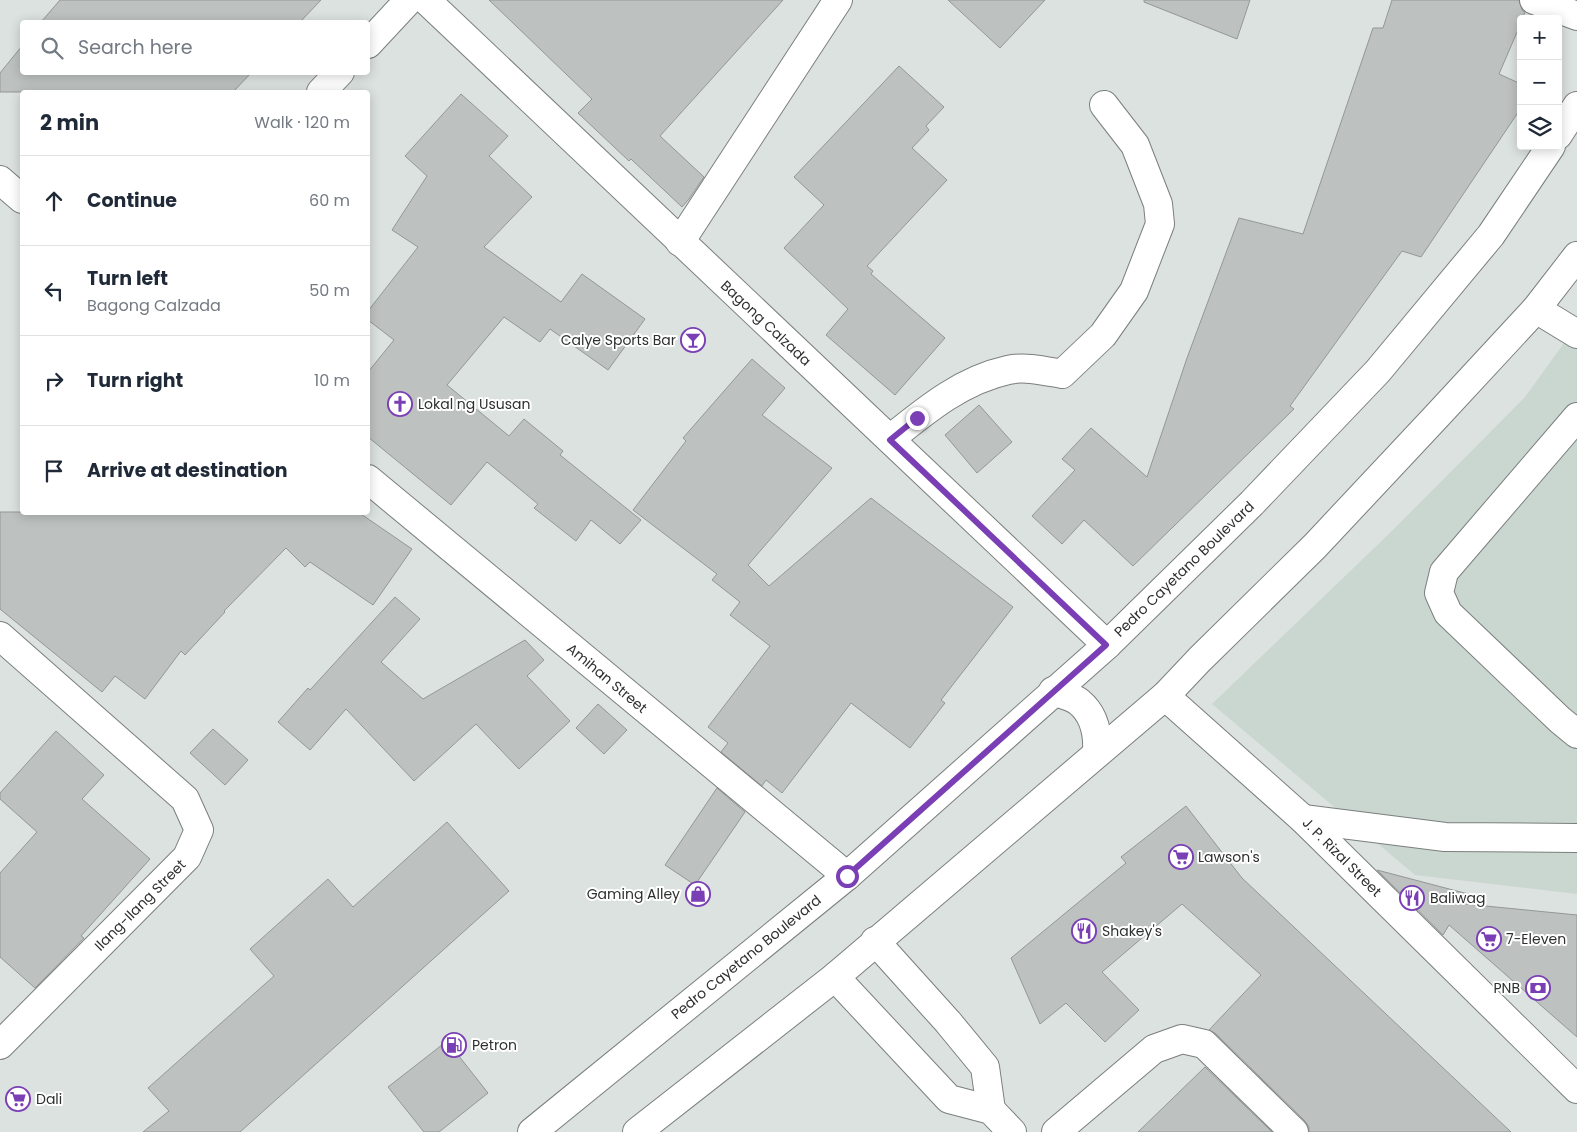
<!DOCTYPE html>
<html lang="en">
<head>
<meta charset="utf-8">
<style>
  body { margin:0; font-family:Poppins,sans-serif; background:#f6f6f7; color:#1f2937 }
  .controls { position:absolute; right:15px; top:15px; display:grid; overflow:hidden; border-radius:5px; box-shadow:0 2px 12px #0003 }
  .controls button { width:45px; height:45px; display:grid; place-items:center; padding:0; border:0; border-bottom:1px solid #e0e1e3; background:#fff; color:#1f2937; font:25px sans-serif }
  .stop { position:absolute; width:15px; height:15px; margin:-11px; border:4px solid #7a3fb4; border-radius:50%; background:#fff }
  .stop.end { background:#7a3fb4; border-color:#fff; box-shadow:0 1px 5px #0008 }
  .list { margin:0; padding:0; list-style:none }
  h2 { display:flex; justify-content:space-between; align-items:center; height:65px; margin:0; padding:0 20px; font-size:21px }
  h2 small { font-size:16px; font-weight:400; color:#747a83 }
  .list li { display:grid; grid-template-columns:32px 1fr auto; gap:15px; align-items:center; box-sizing:border-box; height:90px; padding:0 20px; border-top:1px solid #e0e1e3 }
  .list b { display:block; font-size:19px; white-space:nowrap }
  .list p { margin:0; font-size:16px; white-space:nowrap; color:#747a83 }
  .list em { font-size:16px; font-style:normal; color:#747a83 }
  .icon { flex:none; width:28px; height:28px; fill:none; stroke:currentColor; stroke-width:2; stroke-linecap:round; stroke-linejoin:round }
  .map { position:relative; flex:none; width:1577px; height:1132px; overflow:hidden }
  .search { position:absolute; background:#fff; box-shadow:0 2px 12px #0003; left:20px; top:20px; width:350px; height:55px; display:flex; align-items:center; gap:12px; box-sizing:border-box; padding:0 18px; border-radius:5px; color:#747a83; font-size:19px }
  .panel { position:absolute; background:#fff; box-shadow:0 2px 12px #0003; left:20px; top:90px; width:350px; height:425px; border-radius:5px }
  .map>svg:first-child { display:block }
</style>
</head>
<body>
<div class="map">
<svg width="1577" height="1132" viewBox="0 0 1577 1132">
  <rect width="100%" height="100%" fill="#dce2df"/>
  <polygon fill="#cad7d1" points="1577,325 1577,894 1415,875 1212,704 1396,527 1525,397"/>
  <g fill="#bdc2c0" stroke="#939896">
    <polygon points="60,0 321,0 300,22 41,22"/>
    <polygon points="489,0 783,0 660,136 704,177 689,199 682,207 631,159 629,161 578,113 592,99"/>
    <polygon points="948,0 1045,0 1000,48"/>
    <polygon points="1144,0 1250,0 1237,39 1144,2"/>
    <polygon points="1392,0 1519,0 1522,10 1525,12 1522,19 1521,19 1521,23 1499,74 1521,84 1521,108 1421,257 1402,251 1290,406 1294,409 1133,566 1084,520 1062,544 1032,516 1075,470 1062,459 1091,428 1147,477 1187,358 1239,218 1303,234 1373,28 1383,28"/>
    <polygon points="22,46 22,72 252,72 233,92 0,92 0,73"/>
    <polygon points="899,66 944,107 926,126 929,130 912,148 947,180 867,266 873,271 871,274 945,338 895,395 826,335 848,309 784,248 824,205 794,177"/>
    <polygon points="461,94 508,136 489,156 532,197 484,247 561,302 582,274 645,319 608,370 550,329 540,342 504,317 447,385 509,436 524,419 563,451 560,455 641,520 620,544 591,520 576,541 534,508 538,504 487,462 451,505 368,437 368,372 394,340 368,320 368,311 418,247 392,230 427,176 405,156"/>
    <polygon points="752,359 785,388 762,415 832,468 748,565 769,586 871,498 1013,607 941,700 945,703 910,748 851,703 782,793 766,780 762,786 721,752 728,743 708,727 770,646 730,615 740,602 712,580 717,574 633,510 686,441 683,438"/>
    <polygon points="979,405 1012,442 977,473 945,435"/>
    <polygon points="0,512 358,512 412,549 373,605 310,562 305,567 286,548 224,611 225,612 185,655 181,651 145,699 115,676 102,692 0,609"/>
    <polygon points="395,597 420,619 381,662 423,699 525,640 544,660 527,676 570,721 519,769 476,724 414,781 346,709 310,750 278,722 308,688 310,690"/>
    <polygon points="598,704 627,730 604,754 576,728"/>
    <polygon points="213,729 248,760 225,785 190,753"/>
    <polygon points="56,731 104,775 82,799 150,859 81,936 84,938 35,988 0,957 0,873 37,832 0,799 0,793"/>
    <polygon points="717,788 745,812 695,885 665,865"/>
    <polygon points="1186,806 1242,878 1511,1132 1309,1132 1309,1127 1305,1121 1215,1033 1209,1030 1261,975 1182,904 1102,972 1139,1010 1105,1042 1066,1003 1040,1024 1011,958 1126,863 1121,857"/>
    <polygon points="447,822 509,891 240,1132 143,1132 169,1111 148,1088 274,976 250,949 328,879 353,907"/>
    <polygon points="1377,870 1472,895 1465,904 1577,915 1577,1037 1449,925 1443,935"/>
    <polygon points="447,1041 488,1093 439,1132 424,1132 388,1087"/>
    <polygon points="1205,1067 1272,1132 1138,1132"/>
  </g>
  <g fill="none" stroke-linecap="round" stroke-linejoin="round">
    <defs>
      <g id="minor">
        <polyline points="426,0 1107,645"/>
        <polyline points="1534,0 1577,16"/>
        <polyline points="368,44 409,0"/>
        <polyline points="321,92 340,72"/>
        <polyline points="0,180 22,199"/>
        <polyline points="680,242 838,0"/>
        <polyline points="1536,309 1577,334"/>
        <polyline points="1577,417 1444,572 1439,593 1448,613 1560,720 1577,734"/>
        <path d="M890 439C926 410 962 380 1008 370 1025 366 1045 371 1062 374L1103 335 1134 291 1160 224 1158 204 1135 145 1104 105"/>
        <polyline points="368,479 847,876"/>
        <polyline points="0,636 185,799 199,830 187,857 0,1045"/>
        <polyline points="1165,696 1303,819 1577,1089"/>
        <polyline points="1303,819 1445,837 1577,838"/>
        <polyline points="875,941 948,1022 985,1067 991,1110"/>
        <polyline points="835,977 949,1099 991,1110 1012,1132"/>
        <polyline points="1056,1132 1154,1049 1182,1039 1204,1044 1294,1132"/>
      </g>
      <g id="major">
        <polyline points="1558,135 1577,106"/>
        <path d="M1053 691C1061 694 1073 697 1079 702 1095 715 1098 734 1097 752"/>
        <polyline points="532,1132 847,876 1107,645 1252,503 1378,371 1491,235 1551,146"/>
        <polyline points="637,1132 835,977 1165,696 1200,659 1315,546 1435,418 1536,309 1577,256"/>
      </g>
    </defs>
    <use href="#minor" stroke="#7a7f7d" stroke-width="30"/>
    <use href="#major" stroke="#7a7f7d" stroke-width="30"/>
    <use href="#minor" stroke="#fff" stroke-width="28"/>
    <use href="#major" stroke="#fff" stroke-width="28"/>
  </g>
  <g fill="none" stroke-linecap="round" stroke-linejoin="round">
    <polyline stroke="#7a3fb4" stroke-width="6" points="847,876 1106,645 890,440 917,418"/>
  </g>
  <defs>
    <symbol id="bar-ring" viewBox="-11 -11 22 22"><circle r="9.5" fill="#fff" stroke="#7a3fb4" stroke-width="1.5"/><path d="M-6-5H6L.8 .8V4.5H3.5V6h-7V4.5H-.8V.8Z" fill="#7a3fb4"/></symbol>
    <symbol id="church-ring" viewBox="-11 -11 22 22"><circle r="9.5" fill="#fff" stroke="#7a3fb4" stroke-width="1.5"/><path d="M-1.2-6h2.4v3.5h3.3v2.4h-3.3V6h-2.4V-.1h-3.3v-2.4h3.3Z" fill="#7a3fb4"/></symbol>
    <symbol id="supermarket-ring" viewBox="-11 -11 22 22"><circle r="9.5" fill="#fff" stroke="#7a3fb4" stroke-width="1.5"/><path d="M-6-5.5h2.5l.6 2H6L4.5 2H-2.5L-4.4-4H-6ZM-1.5 3.2a1.3 1.3 0 1 0 .1 0ZM3 3.2a1.3 1.3 0 1 0 .1 0Z" fill="#7a3fb4"/></symbol>
    <symbol id="shop-ring" viewBox="-11 -11 22 22"><circle r="9.5" fill="#fff" stroke="#7a3fb4" stroke-width="1.5"/><path d="M-5-2.5h2.3a2.7 3.5 0 0 1 5.4 0H5L5.5 6h-11ZM-1.5-2.5h3a1.5 2.3 0 0 0-3 0Z" fill="#7a3fb4"/></symbol>
    <symbol id="restaurant-ring" viewBox="-11 -11 22 22"><circle r="9.5" fill="#fff" stroke="#7a3fb4" stroke-width="1.5"/><path d="M-5-6h1v4h1v-4h1v4h1v-4h1v5L-1.5 .5V6h-2V.5L-5-1ZM5-6V6H3V1.5H1.5Q1.5-4 5-6Z" fill="#7a3fb4"/></symbol>
    <symbol id="bank-ring" viewBox="-11 -11 22 22"><circle r="9.5" fill="#fff" stroke="#7a3fb4" stroke-width="1.5"/><path d="M-6-4H6V4H-6ZM0-2.3a2.3 2.3 0 1 0 0 4.6a2.3 2.3 0 1 0 0-4.6Z" fill="#7a3fb4"/></symbol>
    <symbol id="fuel-ring" viewBox="-11 -11 22 22"><circle r="9.5" fill="#fff" stroke="#7a3fb4" stroke-width="1.5"/><path d="M-5.5-6h7V0h2V4h1.3V-2.5L3-4.5l.8-.8L6-3V5H2.5V1h-1V6h-7ZM-4.2-4.7v3.2H.2V-4.7Z" fill="#7a3fb4"/></symbol>
  </defs>
  <g fill-rule="evenodd">
    <use href="#bar-ring" x="679" y="326" width="28" height="28"/>
    <use href="#church-ring" x="386" y="390" width="28" height="28"/>
    <use href="#supermarket-ring" x="1167" y="843" width="28" height="28"/>
    <use href="#shop-ring" x="684" y="880" width="28" height="28"/>
    <use href="#restaurant-ring" x="1398" y="884" width="28" height="28"/>
    <use href="#restaurant-ring" x="1070" y="917" width="28" height="28"/>
    <use href="#supermarket-ring" x="1475" y="925" width="28" height="28"/>
    <use href="#bank-ring" x="1524" y="974" width="28" height="28"/>
    <use href="#fuel-ring" x="440" y="1031" width="28" height="28"/>
    <use href="#supermarket-ring" x="4" y="1085" width="28" height="28"/>
  </g>
  <g text-anchor="middle" stroke-width="4" stroke-linejoin="round" paint-order="stroke">
    <g font-size="14" fill="#2e302f" stroke="#fff">
      <text transform="translate(766 323) rotate(43)" y="5">Bagong Calzada</text>
      <text transform="translate(1184 569) rotate(-44)" y="5">Pedro Cayetano Boulevard</text>
      <text transform="translate(607 678) rotate(40)" y="5">Amihan Street</text>
      <text transform="translate(1342 857) rotate(45)" y="5">J. P. Rizal Street</text>
      <text transform="translate(140 905) rotate(-45)" y="5">Ilang-Ilang Street</text>
      <text transform="translate(746 957) rotate(-39)" y="5">Pedro Cayetano Boulevard</text>
    </g>
    <g font-size="14" fill="#2e302f" stroke="#fff" text-anchor="start">
      <text x="676" y="345" text-anchor="end">Calye Sports Bar</text>
      <text x="418" y="409">Lokal ng Ususan</text>
      <text x="1198" y="862">Lawson's</text>
      <text x="680" y="899" text-anchor="end">Gaming Alley</text>
      <text x="1430" y="903">Baliwag</text>
      <text x="1102" y="936">Shakey's</text>
      <text x="1506" y="944">7-Eleven</text>
      <text x="1520" y="993" text-anchor="end">PNB</text>
      <text x="472" y="1050">Petron</text>
      <text x="36" y="1104">Dali</text>
    </g>
  </g>
</svg>
<div class="controls">
<button>+</button>
<button>−</button>
<button><svg class="icon" aria-label="layers" viewBox="0 0 24 24"><path d="M12 4l9 5-9 5-9-5zM3 14l9 5 9-5"/></svg></button>
</div>
<div class="stop" style="left:847px;top:876px"></div>
<div class="stop end" style="left:917px;top:418px"></div>
<div class="search"><svg class="icon" aria-label="search" viewBox="0 0 24 24"><circle cx="10" cy="10" r="6"/><path d="M15 15l6 6"/></svg>Search here</div>
<section class="panel">
<h2>2 min<small>Walk · 120 m</small></h2>
<ul class="list">
<li><svg class="icon" aria-label="ahead" viewBox="0 0 24 24"><path d="M12 20V5M6 11l6-6 6 6"/></svg><div><b>Continue</b></div><em>60 m</em></li>
<li><svg class="icon" aria-label="left" viewBox="0 0 24 24"><path d="M17 20v-9H6M10 6l-5 5 5 5"/></svg><div><b>Turn left</b><p>Bagong Calzada</p></div><em>50 m</em></li>
<li><svg class="icon" aria-label="right" viewBox="0 0 24 24"><path d="M7 20v-9h11M14 6l5 5-5 5"/></svg><div><b>Turn right</b></div><em>10 m</em></li>
<li><svg class="icon" aria-label="arrive" viewBox="0 0 24 24"><path d="M6 21V4h12l-3 4 3 4H6"/></svg><div><b>Arrive at destination</b></div></li>
</ul>
</section>
</div>
</body>
</html>
